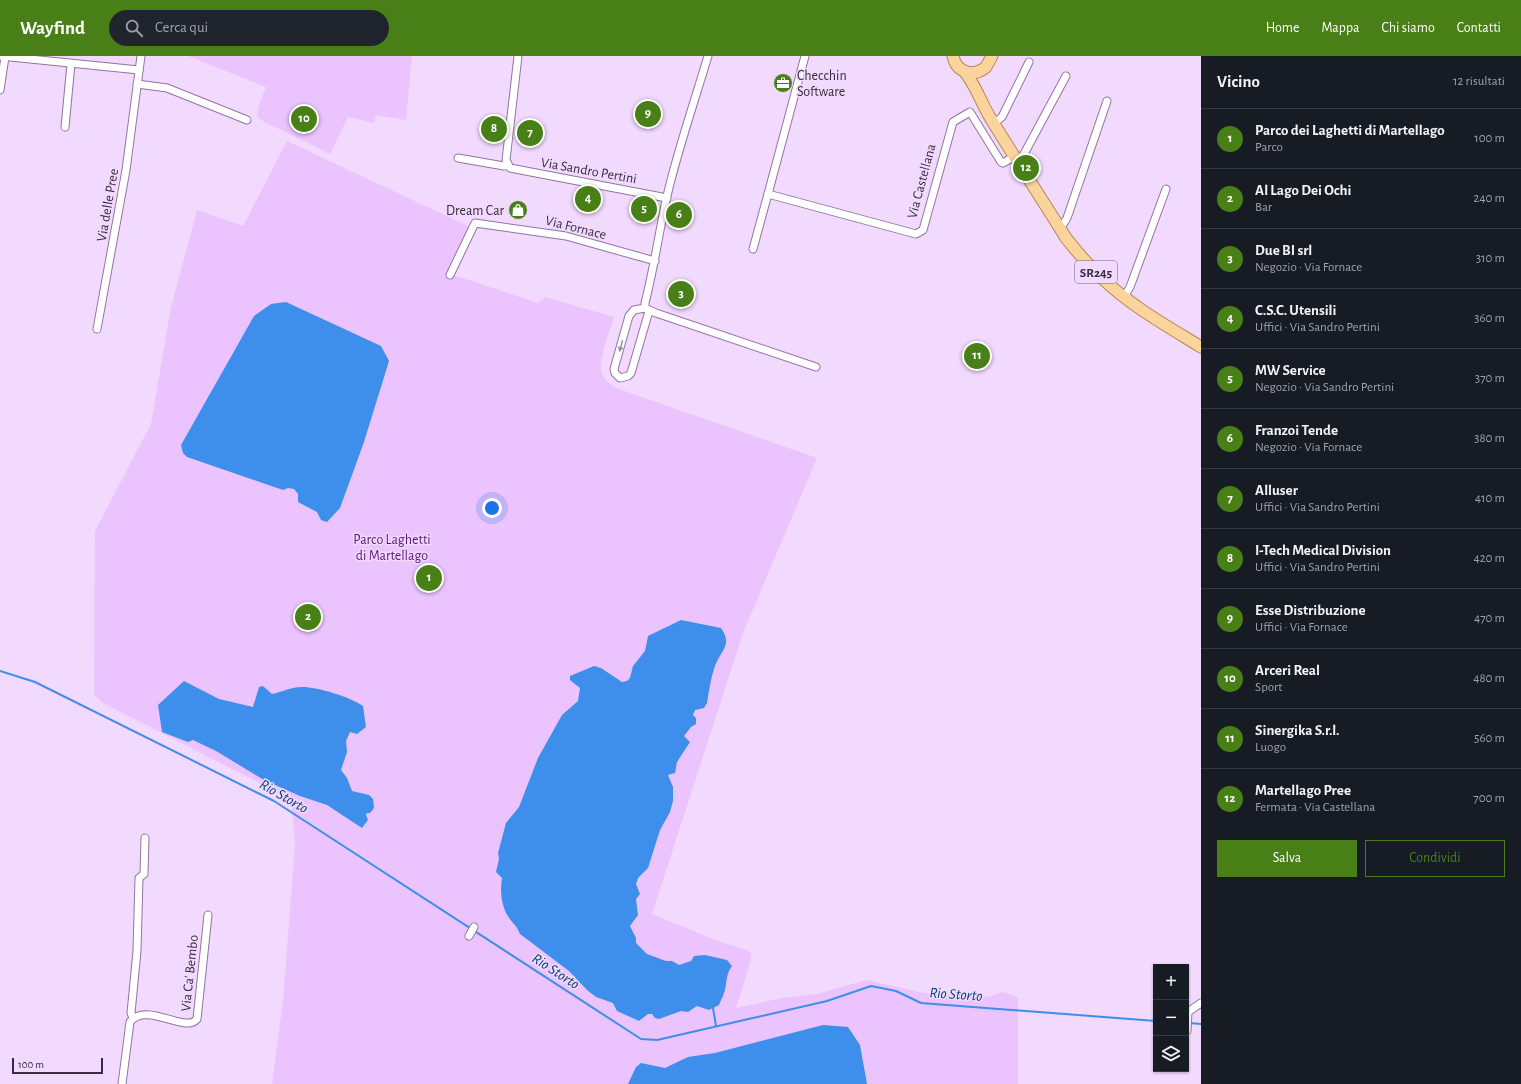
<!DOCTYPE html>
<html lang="it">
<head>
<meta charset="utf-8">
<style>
  body { margin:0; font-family:"Alegreya Sans",sans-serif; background:#20242c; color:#f1f3f6 }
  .controls { position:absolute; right:12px; bottom:12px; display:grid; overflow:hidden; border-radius:0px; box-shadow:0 1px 3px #0004 }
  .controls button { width:36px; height:36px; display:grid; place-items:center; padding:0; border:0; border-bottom:1px solid #363941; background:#171b24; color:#f1f3f6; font:20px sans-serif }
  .scale { position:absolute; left:12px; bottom:10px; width:91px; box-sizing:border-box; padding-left:4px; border:2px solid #382c3e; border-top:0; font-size:11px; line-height:14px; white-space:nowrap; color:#382c3e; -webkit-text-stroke:3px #f2d9fe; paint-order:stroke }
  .you { position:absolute; left:492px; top:452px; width:14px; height:14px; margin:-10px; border:3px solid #fff; border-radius:50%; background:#1a73e8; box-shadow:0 0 0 6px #1a73e833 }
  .badge { display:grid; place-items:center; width:26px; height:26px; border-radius:50%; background:#487f17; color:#fff; font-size:13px; font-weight:700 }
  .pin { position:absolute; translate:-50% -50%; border:2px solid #fff; box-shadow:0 1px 4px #0006 }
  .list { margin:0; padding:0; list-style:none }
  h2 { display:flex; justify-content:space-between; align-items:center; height:52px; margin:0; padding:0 16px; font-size:17px }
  h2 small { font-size:13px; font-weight:400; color:#9ea1a6 }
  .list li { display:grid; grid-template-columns:26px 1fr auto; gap:12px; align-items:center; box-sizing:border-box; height:60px; padding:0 16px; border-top:1px solid #363941 }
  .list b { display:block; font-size:15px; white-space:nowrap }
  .list p { margin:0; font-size:13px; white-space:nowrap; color:#9ea1a6 }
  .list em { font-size:13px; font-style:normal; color:#9ea1a6 }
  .actions { display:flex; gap:8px; padding:12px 16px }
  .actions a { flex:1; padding:9px 0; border:1px solid #487f17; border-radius:0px; text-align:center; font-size:14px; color:#487f17 }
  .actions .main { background:#487f17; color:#fff }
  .icon { flex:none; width:22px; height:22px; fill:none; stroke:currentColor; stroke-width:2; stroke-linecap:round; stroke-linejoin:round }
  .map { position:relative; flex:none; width:1201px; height:1028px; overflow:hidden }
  header { display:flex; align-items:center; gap:24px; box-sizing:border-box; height:56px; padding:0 20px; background:#487f17; color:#fff }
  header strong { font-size:19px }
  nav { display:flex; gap:22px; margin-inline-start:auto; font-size:14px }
  .search { width:280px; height:36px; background:#20242c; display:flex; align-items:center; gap:10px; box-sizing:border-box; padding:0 14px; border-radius:22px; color:#9ea1a6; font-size:15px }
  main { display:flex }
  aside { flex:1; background:#171b24 }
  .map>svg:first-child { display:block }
</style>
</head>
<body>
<header>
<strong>Wayfind</strong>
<div class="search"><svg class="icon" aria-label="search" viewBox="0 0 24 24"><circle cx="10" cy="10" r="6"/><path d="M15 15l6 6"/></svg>Cerca qui</div>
<nav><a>Home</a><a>Mappa</a><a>Chi siamo</a><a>Contatti</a></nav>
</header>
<main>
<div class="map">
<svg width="1201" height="1028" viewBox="0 0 1201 1028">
  <rect width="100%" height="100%" fill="#f2d9fe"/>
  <g fill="#ebc4ff">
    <polygon points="188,0 412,0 406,64 376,59 374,67 348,61 330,98 263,65 257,60 259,49 266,31"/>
    <path d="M287 85 470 171 448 217 538 247 545 241 614 261C610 275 595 309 604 322 606 326 613 329 616 332L817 402 743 577 652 858 718 885 747 894 751 898V904L736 952 782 942 817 938 866 924 924 937 988 941 1003 936 1018 941V1028H272L283 945 295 787 292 751 273 734 103 647 94 639 95 475 151 368 171 251 197 154 243 170Z"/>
  </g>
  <g fill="#3e8eec">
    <polygon points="286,246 381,290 389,305 364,386 340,452 327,466 321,464 317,456 298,446 298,438 294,433 288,432 283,434 187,401 183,397 181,389 254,260 271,248"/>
    <path d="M681 564 721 572C733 589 721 594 715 610 711 621 709 635 707 647L704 652 695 654 693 659 696 662V668L691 671 684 680 690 686 677 706 675 717 668 719 673 731V745L670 756 660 774 648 812 638 822 636 828 640 838 636 843 638 859 630 870 636 882V887L647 898 666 905H672L679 909 691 905 694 900 705 899 727 904 732 910C726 918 727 925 725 934 724 938 721 944 719 949L709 954 697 950 688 956 681 955 659 963 655 962 652 958H648L639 965 617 955 613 947 596 941 587 934 569 915 520 878C517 869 510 865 506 857 501 846 500 834 502 822L496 816 499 803 498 797 506 767 519 751 538 702 562 659 578 645 580 632 570 624V620L594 610 601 612 622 626 627 625 630 622 633 610 645 595 648 580Z"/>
    <path d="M184 625 219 643 253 651 259 631 263 630 272 638C282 636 291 631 302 631 318 631 350 641 363 650L366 671 357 678 350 676 346 685 347 696 341 714 347 722 352 735 369 739 373 743 374 752 370 757H367L366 759 368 764 362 772 327 749 300 740 264 724 216 695 193 684 188 686 162 676 158 649Z"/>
    <polygon points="823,969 848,971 860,989 867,1028 628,1028 636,1011 641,1007 665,1012 688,1001 715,997"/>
  </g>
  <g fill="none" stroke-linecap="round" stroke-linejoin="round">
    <g stroke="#3e8eec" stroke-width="2">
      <polyline points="0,615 35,626 274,745 641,983 657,984 827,945 871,930 896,935 921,947 1156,965"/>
      <polyline points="713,952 716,970"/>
      <polyline points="1189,967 1201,968"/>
    </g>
    <defs>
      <g id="minor">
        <polyline points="0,0 139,14"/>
        <polyline points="518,0 506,104 510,112 667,142"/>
        <path d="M708 0C694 47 678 93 667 140 659 176 654 212 645 247V252L656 257 816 311"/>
        <polyline points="805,0 768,138 916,178 923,174 953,66 970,56 1001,106 1003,107 1015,100"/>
        <polyline points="137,28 167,32 247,64"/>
        <polyline points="0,34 5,1"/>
        <polyline points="994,67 1002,61 1029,6"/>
        <polyline points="65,71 71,8"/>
        <polyline points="458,102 504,110 508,109"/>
        <polyline points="1017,105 1024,98 1066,20"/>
        <polyline points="1059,171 1064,167 1067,162 1107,45"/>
        <polyline points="753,193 768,138"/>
        <polyline points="450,219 475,167 566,180 655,205"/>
        <polyline points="1124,241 1130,231 1166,133"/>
        <polyline points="645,252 634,254 629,260 614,313 615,317 620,322 628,320 631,317 649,255"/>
        <polyline points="97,273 126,114 141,0"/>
        <polyline points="469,880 474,871"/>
        <polyline points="133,962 131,957 137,895 139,822 144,818 145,782"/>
        <polyline points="1187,975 1188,956 1201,947"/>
        <path d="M122 1028 130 966C146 945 186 978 197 963L208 859"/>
      </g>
      <g id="primary">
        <path d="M953 0C956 16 973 22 986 11L992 0"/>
        <path d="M964 15C976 29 981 47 991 63 1015 102 1041 142 1066 182 1077 196 1089 210 1103 223 1131 250 1167 270 1201 291"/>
      </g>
    </defs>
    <use href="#minor" stroke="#91759f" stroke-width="9"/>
    <use href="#primary" stroke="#b58751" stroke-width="13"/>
    <use href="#minor" stroke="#fff" stroke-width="7"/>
    <use href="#primary" stroke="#fbd49d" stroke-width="11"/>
  </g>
  <defs><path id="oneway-solid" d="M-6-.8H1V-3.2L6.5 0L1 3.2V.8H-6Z"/></defs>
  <use fill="#9c969e" href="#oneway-solid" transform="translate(621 290) rotate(105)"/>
  <defs>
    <symbol id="office-disc" viewBox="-11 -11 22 22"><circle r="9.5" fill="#487f17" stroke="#f2d9fe"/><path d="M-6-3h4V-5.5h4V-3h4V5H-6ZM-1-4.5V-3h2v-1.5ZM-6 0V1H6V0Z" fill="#fff"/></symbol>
    <symbol id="shop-disc" viewBox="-11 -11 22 22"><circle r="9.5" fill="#487f17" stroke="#f2d9fe"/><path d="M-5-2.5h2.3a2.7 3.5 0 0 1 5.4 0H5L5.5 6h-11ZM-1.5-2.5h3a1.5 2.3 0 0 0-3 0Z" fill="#fff"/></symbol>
  </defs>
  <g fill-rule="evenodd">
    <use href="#office-disc" x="772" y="16" width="22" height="22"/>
    <use href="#shop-disc" x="507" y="143" width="22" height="22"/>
  </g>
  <g text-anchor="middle" stroke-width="3" stroke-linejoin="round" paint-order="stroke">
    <rect fill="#f2d9fe" stroke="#706078" stroke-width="1" x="1075" y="205" width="42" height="22" rx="3"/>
    <g font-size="13" font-weight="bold" fill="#382c3e">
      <text x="1096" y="221">SR245</text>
    </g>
    <g font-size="14" fill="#382c3e" stroke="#f2d9fe" text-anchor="start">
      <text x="797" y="24">Checchin<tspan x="797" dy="16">Software</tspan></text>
      <text x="504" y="159" text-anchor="end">Dream Car</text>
    </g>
    <g font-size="14" fill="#382c3e" stroke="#f2d9fe">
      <text transform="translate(589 114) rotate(10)" y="5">Via Sandro Pertini</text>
      <text transform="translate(921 125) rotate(-75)" y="5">Via Castellana</text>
      <text transform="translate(107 149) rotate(-80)" y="5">Via delle Pree</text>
      <text transform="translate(576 171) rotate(14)" y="5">Via Fornace</text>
      <text transform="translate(189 917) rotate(-84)" y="5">Via Ca' Bembo</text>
    </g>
    <g font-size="14" fill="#5b1875" stroke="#f2d9fe">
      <text x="392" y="488">Parco Laghetti<tspan x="392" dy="16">di Martellago</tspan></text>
    </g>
    <g font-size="15" font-style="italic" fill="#013c77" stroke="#f2d9fe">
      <text transform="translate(284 740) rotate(30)" y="5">Rio Storto</text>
      <text transform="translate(556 915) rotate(33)" y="5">Rio Storto</text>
      <text transform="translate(956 938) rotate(4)" y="5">Rio Storto</text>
    </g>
  </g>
</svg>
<div class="controls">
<button>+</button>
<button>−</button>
<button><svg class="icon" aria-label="layers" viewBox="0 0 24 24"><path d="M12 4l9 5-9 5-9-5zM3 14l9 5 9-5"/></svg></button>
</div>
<div class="scale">100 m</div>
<div class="you"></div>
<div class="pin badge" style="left:429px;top:522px">1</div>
<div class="pin badge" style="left:308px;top:561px">2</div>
<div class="pin badge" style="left:681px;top:238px">3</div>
<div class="pin badge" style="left:588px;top:143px">4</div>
<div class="pin badge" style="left:644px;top:153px">5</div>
<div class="pin badge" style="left:679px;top:159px">6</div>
<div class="pin badge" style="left:530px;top:77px">7</div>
<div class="pin badge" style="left:494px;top:73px">8</div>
<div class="pin badge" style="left:648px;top:58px">9</div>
<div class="pin badge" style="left:304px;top:63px">10</div>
<div class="pin badge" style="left:977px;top:300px">11</div>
<div class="pin badge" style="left:1026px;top:112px">12</div>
</div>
<aside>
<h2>Vicino<small>12 risultati</small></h2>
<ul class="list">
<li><span class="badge">1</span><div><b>Parco dei Laghetti di Martellago</b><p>Parco</p></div><em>100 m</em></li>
<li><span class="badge">2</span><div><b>Al Lago Dei Ochi</b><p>Bar</p></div><em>240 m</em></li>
<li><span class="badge">3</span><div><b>Due BI srl</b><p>Negozio · Via Fornace</p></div><em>310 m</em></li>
<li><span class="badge">4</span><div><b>C.S.C. Utensili</b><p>Uffici · Via Sandro Pertini</p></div><em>360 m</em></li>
<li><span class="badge">5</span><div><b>MW Service</b><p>Negozio · Via Sandro Pertini</p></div><em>370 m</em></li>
<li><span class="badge">6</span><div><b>Franzoi Tende</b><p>Negozio · Via Fornace</p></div><em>380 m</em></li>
<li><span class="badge">7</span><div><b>Alluser</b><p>Uffici · Via Sandro Pertini</p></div><em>410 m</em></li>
<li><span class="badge">8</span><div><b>I-Tech Medical Division</b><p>Uffici · Via Sandro Pertini</p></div><em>420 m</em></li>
<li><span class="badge">9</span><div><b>Esse Distribuzione</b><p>Uffici · Via Fornace</p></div><em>470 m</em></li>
<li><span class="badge">10</span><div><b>Arceri Real</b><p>Sport</p></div><em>480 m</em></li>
<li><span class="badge">11</span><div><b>Sinergika S.r.l.</b><p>Luogo</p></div><em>560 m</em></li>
<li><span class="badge">12</span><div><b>Martellago Pree</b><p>Fermata · Via Castellana</p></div><em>700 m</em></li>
</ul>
<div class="actions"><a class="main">Salva</a><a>Condividi</a></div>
</aside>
</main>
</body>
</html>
